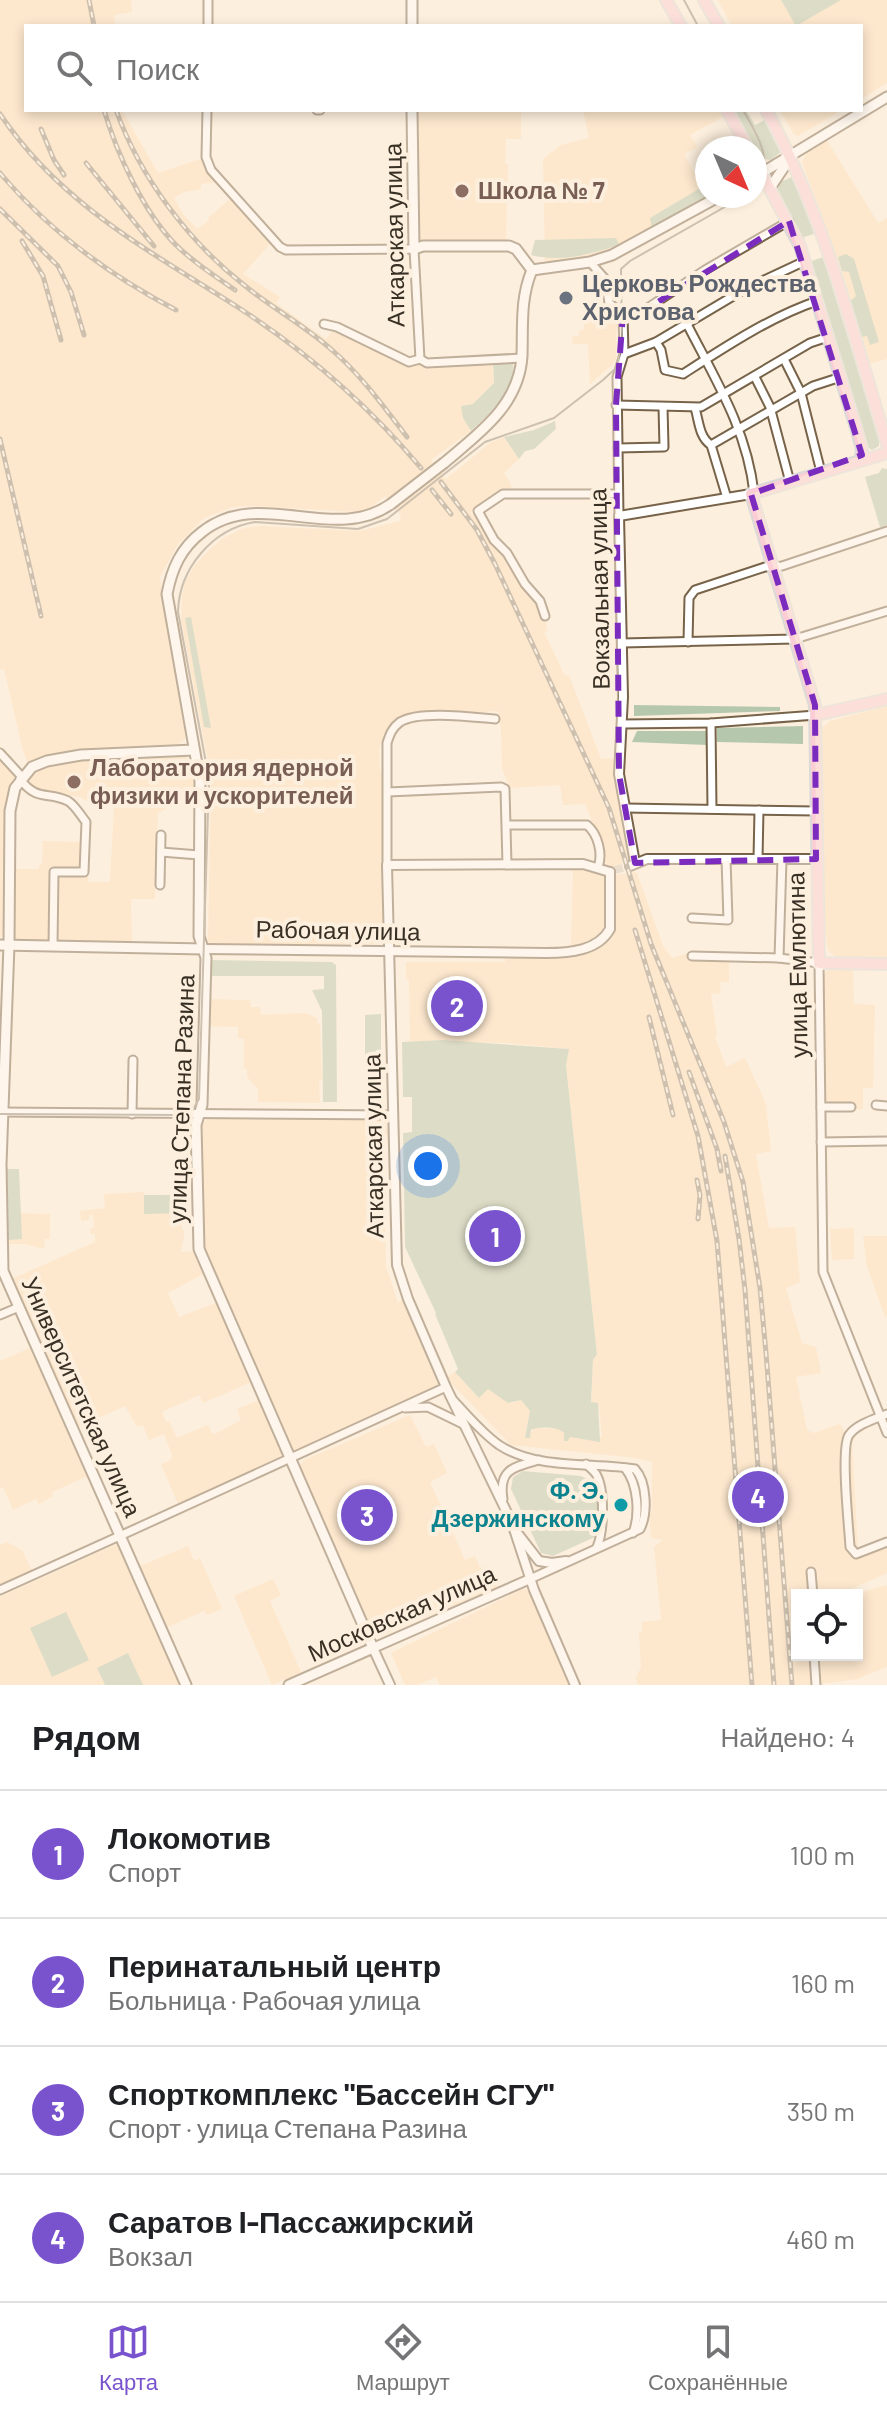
<!DOCTYPE html>
<html lang="ru">
<head>
<meta charset="utf-8">
<style>
  body { margin:0; font-family:Barlow,sans-serif; background:#f2f2f2; color:#202124 }
  .controls { position:absolute; right:24px; bottom:24px; display:grid; overflow:hidden; border-radius:0px; box-shadow:0 4px 12px #0003 }
  .controls button { width:72px; height:72px; display:grid; place-items:center; padding:0; border:0; border-bottom:2px solid #e0e0e0; background:#fff; color:#202124; font:40px sans-serif }
  .compass { position:absolute; left:695px; top:136px; width:72px; height:72px; border-radius:50%; background:#fff; box-shadow:0 4px 12px #0003; rotate:136deg }
  .you { position:absolute; left:428px; top:1166px; width:28px; height:28px; margin:-20px; border:6px solid #fff; border-radius:50%; background:#1a73e8; box-shadow:0 0 0 12px #1a73e833 }
  .badge { display:grid; place-items:center; width:52px; height:52px; border-radius:50%; background:#7853cd; color:#fff; font-size:26px; font-weight:700 }
  .pin { position:absolute; translate:-50% -50%; border:4px solid #fff; box-shadow:0 2px 8px #0006 }
  .list { margin:0; padding:0; list-style:none }
  h2 { display:flex; justify-content:space-between; align-items:center; height:104px; margin:0; padding:0 32px; font-size:34px }
  h2 small { font-size:26px; font-weight:400; color:#757577 }
  .list li { display:grid; grid-template-columns:52px 1fr auto; gap:24px; align-items:center; box-sizing:border-box; height:128px; padding:0 32px; border-top:2px solid #e0e0e0 }
  .list b { display:block; font-size:30px; white-space:nowrap }
  .list p { margin:0; font-size:26px; white-space:nowrap; color:#757577 }
  .list em { font-size:26px; font-style:normal; color:#757577 }
  .icon { flex:none; width:44px; height:44px; fill:none; stroke:currentColor; stroke-width:2; stroke-linecap:round; stroke-linejoin:round }
  .map { position:relative; flex:none; width:887px; height:1685px; overflow:hidden }
  .search { position:absolute; background:#fff; box-shadow:0 4px 12px #0003; left:24px; right:24px; top:24px; height:88px; display:flex; align-items:center; gap:20px; box-sizing:border-box; padding:0 28px; border-radius:0px; color:#757577; font-size:30px }
  .sheet { height:616px; background:#fff }
  nav { display:flex; justify-content:space-around; align-items:center; box-sizing:border-box; height:112px; border-top:2px solid #e0e0e0; background:#fff; font-size:22px; color:#757577 }
  nav a { display:grid; justify-items:center; gap:4px }
  nav .on { color:#7853cd }
  .map>svg:first-child { display:block }
</style>
</head>
<body>
<div class="map">
<svg width="887" height="1685" viewBox="0 0 887 1685">
  <rect width="100%" height="100%" fill="#fdefdd"/>
  <g fill="#fce0bc">
    <polygon points="0,0 131,0 132,12 114,15 115,26 26,26 26,110 122,110 158,173 203,158 208,172 216,182 201,184 201,189 184,192 174,198 183,214 197,229 209,221 208,218 230,199 270,244 243,274 280,297 276,303 326,339 335,327 417,366 419,364 493,363 494,383 463,418 471,431 431,460 446,479 490,443 504,437 519,459 504,473 511,484 511,491 504,492 480,504 470,513 479,518 505,554 523,589 538,602 548,631 544,632 565,676 569,675 601,759 616,758 629,861 614,867 606,865 598,835 585,804 563,805 560,785 510,788 502,768 501,730 498,711 439,715 411,714 399,719 389,729 379,748 380,770 384,778 384,939 382,944 214,944 208,942 211,778 181,619 182,595 185,582 195,565 212,547 225,537 244,528 261,526 360,531 400,521 401,516 385,496 369,509 355,512 252,506 233,507 204,518 178,544 160,577 186,736 184,740 175,747 28,764 23,751 4,669 0,670"/>
    <polygon points="718,0 887,0 887,83 861,99 861,26 732,26"/>
    <polygon points="417,110 521,110 521,139 506,139 505,164 508,164 506,241 423,244 419,243"/>
    <polygon points="583,110 724,110 726,115 690,135 697,147 684,154 708,198 610,250 566,261 545,261 543,159 561,145 589,138"/>
    <polygon points="780,110 842,110 798,136 794,134"/>
    <polygon points="826,139 878,223 887,218 887,359 869,364 834,250 802,162 809,149"/>
    <polygon points="609,307 617,316 616,358 612,365 590,384 588,344 573,344 572,336 579,336 579,331 584,329 582,313 603,312"/>
    <polygon points="887,706 887,960 838,959 828,950 821,905 820,735 822,728 830,721"/>
    <polygon points="0,756 18,775 6,802 4,933 0,938"/>
    <polygon points="186,757 193,764 195,803 171,803 171,806 158,813 155,899 131,899 132,942 15,939 13,936 13,869 39,869 39,865 42,864 43,841 89,842 88,882 110,882 114,806 89,802 80,797 35,790 24,781 34,770 72,760"/>
    <polygon points="573,868 583,868 606,875 608,921 606,930 596,938 571,946"/>
    <polygon points="633,872 637,873 663,946 672,958 692,952 694,959 729,960 729,982 721,982 720,993 711,994 717,1035 715,1037 726,1067 745,1058 766,1104 771,1151 756,1154 769,1228 795,1227 800,1282 786,1288 802,1343 816,1347 821,1373 796,1377 807,1430 814,1433 840,1424 844,1431 867,1421 870,1427 857,1434 852,1442 858,1548 887,1538 887,1573 849,1590 849,1595 797,1595 797,1655 857,1655 857,1595 852,1595 887,1585 887,1667 857,1679 814,1685 638,1685 636,1677 641,1667 639,1632 642,1632 642,1622 661,1620 654,1547 663,1540 651,1538 649,1515 652,1512 652,1462 636,1458 511,1445 446,1378 455,1372 479,1398 488,1389 512,1403 520,1399 530,1411 525,1438 535,1428 560,1429 564,1433 564,1440 569,1437 602,1437 599,1407 597,1403 591,1403 593,1360 597,1353 566,1064 569,1049 505,1043 410,1041 409,981 406,978 406,962 505,962 506,958 570,958 610,940 614,935 615,923 613,881 616,875"/>
    <polygon points="853,969 854,1004 875,1005 873,1088 863,1088 863,1109 825,1110 821,977 828,970"/>
    <polygon points="207,999 250,1000 251,1007 260,1007 261,1015 305,1013 317,1018 317,1023 320,1024 322,1080 319,1081 320,1103 258,1102 258,1089 247,1077 247,1069 244,1069 244,1039 238,1038 238,1027 206,1026"/>
    <polygon points="207,1119 379,1119 386,1123 388,1134 384,1135 386,1266 398,1303 403,1300 439,1388 299,1452 291,1450 204,1248 202,1125"/>
    <polygon points="144,1192 144,1195 184,1194 184,1213 176,1213 177,1219 182,1219 182,1230 185,1230 181,1252 196,1251 205,1273 168,1293 179,1317 218,1302 254,1381 203,1403 199,1395 162,1412 166,1422 169,1421 177,1438 208,1425 212,1433 215,1434 241,1420 237,1409 262,1399 284,1453 281,1458 178,1504 161,1464 171,1460 172,1455 164,1434 149,1440 143,1425 137,1427 125,1406 78,1427 12,1279 95,1242 95,1234 91,1234 90,1229 94,1228 93,1215 89,1215 89,1220 81,1221 80,1211 105,1208 104,1194"/>
    <polygon points="5,1213 50,1214 50,1239 45,1239 44,1249 25,1244 5,1244"/>
    <polygon points="854,1228 854,1259 832,1260 830,1229"/>
    <polygon points="863,1236 887,1236 887,1316 885,1317 867,1266"/>
    <polygon points="32,1347 90,1475 52,1492 53,1496 39,1504 36,1499 13,1510 3,1487 0,1488 0,1361"/>
    <polygon points="410,1415 426,1447 434,1444 447,1473 430,1482 465,1560 475,1556 480,1568 488,1566 497,1587 379,1637 373,1635 300,1466 304,1460"/>
    <polygon points="7,1542 22,1550 32,1571 0,1585 0,1545"/>
    <polygon points="117,1544 120,1546 181,1685 0,1685 0,1597"/>
    <polygon points="188,1546 194,1561 200,1558 222,1609 207,1615 204,1611 165,1628 138,1567"/>
    <polygon points="273,1579 281,1595 270,1601 301,1672 272,1685 234,1596"/>
    <polygon points="523,1589 528,1590 570,1685 440,1685 436,1677 417,1685 405,1685 391,1653"/>
  </g>
  <g fill="#b5c8ad">
    <polygon points="781,0 841,0 796,26"/>
    <polygon points="732,110 746,110 755,125 767,119 783,150 771,160 764,159 755,150"/>
    <polygon points="792,177 797,182 815,230 814,234 804,237 805,240 800,237 777,192 780,182"/>
    <polygon points="707,184 708,196 652,229 650,218"/>
    <path d="M616 238 619 245C589 254 563 263 531 255L535 240Z"/>
    <polygon points="846,254 854,259 879,342 870,345 867,336 861,337 850,301 856,296 849,272 842,271 838,257"/>
    <polygon points="823,257 879,438 879,446 872,450 865,445 809,262"/>
    <path d="M493 363H513C516 392 490 413 471 431L463 418 461 406 473 404 494 383Z"/>
    <polygon points="555,421 556,429 534,449 525,451 519,459 504,437 534,430"/>
    <polygon points="882,468 887,469 887,525 880,527 865,477 879,473"/>
    <polygon points="191,617 211,728 204,727 185,618"/>
    <polygon points="634,705 780,707 780,711 634,716"/>
    <polygon points="803,726 803,744 717,742 717,728"/>
    <polygon points="637,731 706,731 707,745 632,742"/>
    <polygon points="210,960 332,962 336,965 337,1102 323,1102 322,1011 312,990 324,989 324,976 208,976"/>
    <polygon points="381,1014 381,1055 365,1055 365,1015"/>
    <path d="M443 1040 569 1049 566 1065 597 1354 593 1360 591 1402 598 1403 600 1442 570 1437 568 1441H564V1433C558 1427 540 1426 531 1430L530 1438H525L530 1411 521 1400 508 1403 488 1389 479 1398 455 1372 458 1369 435 1314 436 1313 405 1247 403 1133 412 1132V1097H403L402 1042Z"/>
    <polygon points="7,1169 19,1169 22,1239 8,1240"/>
    <polygon points="144,1195 184,1195 184,1213 144,1214"/>
    <polygon points="523,1471 581,1476 593,1482 597,1489 600,1523 595,1537 553,1556 541,1553 511,1489 513,1477"/>
    <polygon points="66,1612 89,1660 52,1677 30,1628"/>
    <polygon points="128,1653 143,1685 105,1685 97,1668"/>
  </g>
  <g fill="none" stroke-linecap="round" stroke-linejoin="round">
    <polyline stroke="#d6c9b8" stroke-width="8" stroke-dasharray="8 4" stroke-linecap="butt" points="615,870 630,866"/>
    <defs>
      <g id="minor">
        <polyline points="208,26 208,0"/>
        <polyline points="207,110 206,157 211,170 280,247 286,250 414,249 420,359"/>
        <polyline points="317,110 320,110"/>
        <polyline points="590,262 605,279 609,303 623,314"/>
        <polyline points="623,314 640,313 705,270 789,221"/>
        <polyline points="324,324 337,327 409,362 420,359 427,363 522,358"/>
        <path d="M687 324C715 379 747 429 754 493"/>
        <path d="M656 342 661 350 665 370 683 374C725 347 770 317 817 301"/>
        <polyline points="624,354 656,342 745,289 805,261"/>
        <polyline points="784,359 801,393 821,472"/>
        <polyline points="755,377 770,407 790,482"/>
        <polyline points="616,405 701,407 810,343 828,337"/>
        <path d="M695 408C699 421 699 437 711 445L727 498"/>
        <polyline points="711,445 813,386 841,377"/>
        <polyline points="618,448 664,447 663,407"/>
        <polyline points="619,516 617,377 624,354 623,314"/>
        <polyline points="545,616 540,601 525,584 507,553 494,540 478,511 503,494 618,494"/>
        <polyline points="688,642 689,598 695,590 765,567 782,566 887,531"/>
        <polyline points="622,643 795,639 887,611"/>
        <polyline points="711,723 712,809"/>
        <polyline points="622,724 711,723 816,715"/>
        <polyline points="0,753 22,777"/>
        <path d="M20 779C37 802 48 791 68 801 75 805 81 816 86 822L84 872H54L53 946"/>
        <polyline points="388,792 501,787 505,789 507,865"/>
        <polyline points="625,808 816,811"/>
        <path d="M507 825H587C598 834 603 854 598 867"/>
        <polyline points="161,852 199,855"/>
        <polyline points="758,859 759,810"/>
        <path d="M387 865V743C390 734 392 728 400 722 419 710 472 717 495 719"/>
        <polyline points="160,885 161,835"/>
        <polyline points="692,918 728,920 726,859"/>
        <polyline points="692,956 779,958 819,963 823,1272 887,1433"/>
        <polyline points="779,958 782,859"/>
        <polyline points="876,1105 887,1106"/>
        <polyline points="821,1107 851,1107"/>
        <polyline points="0,1112 393,1115"/>
        <polyline points="132,1114 133,1060"/>
        <polyline points="821,1142 887,1141"/>
        <polyline points="0,1315 19,1307"/>
        <path d="M454 1401C468 1416 482 1433 499 1445 537 1470 592 1462 635 1469 647 1482 648 1514 640 1529L530 1579"/>
        <polyline points="405,1408 428,1407 463,1424"/>
        <path d="M887 1414C875 1419 857 1424 849 1435 840 1448 849 1528 850 1547L856 1554 887 1542"/>
        <path d="M586 1464C588 1466 594 1471 596 1474 605 1489 604 1531 597 1547"/>
        <path d="M625 1468C638 1484 640 1514 633 1533"/>
        <path d="M503 1499C498 1469 514 1467 539 1460"/>
        <polyline points="811,1572 813,1595"/>
        <path d="M0 1590C149 1523 298 1455 446 1387"/>
        <polyline points="814,1655 816,1685"/>
      </g>
      <g id="tertiary">
        <polyline points="635,863 619,774 623,697 619,516 751,494"/>
        <polyline points="630,866 647,859 816,859"/>
        <path d="M204 949 546 953C569 953 598 951 610 929V872"/>
        <polyline points="518,1534 539,1561 552,1563 566,1561"/>
        <polyline points="390,1685 373,1648 530,1579"/>
        <polyline points="575,1685 534,1590 512,1523 446,1387 408,1299 397,1265 387,865 583,864 610,872"/>
      </g>
      <g id="secondary">
        <polyline points="412,0 412,26"/>
        <polyline points="412,110 414,249 423,246 509,246 516,249 532,270"/>
        <polyline points="755,177 887,97"/>
        <polyline points="770,188 790,158"/>
        <polyline points="532,270 590,262 612,255 720,196"/>
        <path d="M444 463C478 434 519 406 522 356 523 325 520 299 532 270"/>
        <polyline points="0,945 204,949"/>
        <polyline points="186,1685 3,1271 1,1164 9,945 10,811 15,788 32,767 47,761 81,755 194,750"/>
        <path d="M289 1685 373 1648 199 1249 196 1125 202 1105 206 958 199 936 200 781 167 594C172 568 181 548 202 532 260 486 333 545 391 504"/>
      </g>
      <g id="primary">
        <polyline points="666,0 681,26"/>
        <polyline points="704,0 719,26"/>
        <polyline points="727,110 748,148"/>
        <path d="M766 110C824 215 852 330 887 444"/>
        <polyline points="755,161 800,246 857,431 862,449 861,460"/>
        <polyline points="887,453 751,494 815,705 819,963 887,964"/>
        <polyline points="816,715 887,699"/>
      </g>
    </defs>
    <use href="#minor" stroke="#776349" stroke-width="11"/>
    <use href="#tertiary" stroke="#776349" stroke-width="12"/>
    <use href="#secondary" stroke="#776349" stroke-width="13"/>
    <use href="#primary" stroke="#dbdad8" stroke-width="14"/>
    <use href="#minor" stroke="#fff" stroke-width="7"/>
    <use href="#tertiary" stroke="#fff" stroke-width="8"/>
    <use href="#secondary" stroke="#fff" stroke-width="9"/>
    <use href="#primary" stroke="#fbcdd5" stroke-width="10"/>
    <g stroke="#928778" stroke-width="2">
      <polyline points="684,0 698,26"/>
      <path d="M743 110C757 135 775 159 755 186"/>
      <path d="M0 1114 182 1115 192 1111 199 1099 209 779 178 612C179 569 212 529 255 522L358 529 387 519 485 442 554 418 603 380 616 368 622 348 621 269 630 261 744 196"/>
    </g>
    <defs>
      <g id="rail">
        <polyline points="89,0 94,26"/>
        <path d="M104 110C117 154 144 213 176 245 194 263 215 276 235 290"/>
        <path d="M116 110C140 177 188 241 244 285 272 308 304 325 332 350 361 375 384 407 407 437"/>
        <path d="M0 114C61 205 150 251 239 308 307 352 369 406 421 468"/>
        <polyline points="41,129 54,160 64,175"/>
        <polyline points="86,163 154,246"/>
        <path d="M0 173C48 230 111 276 176 310"/>
        <polyline points="0,209 58,266 71,292 84,335"/>
        <polyline points="22,241 43,276 61,340"/>
        <polyline points="0,439 41,616"/>
        <polyline points="441,482 477,530 495,564 609,808 651,944 724,1122 743,1182 760,1288 766,1353 792,1685"/>
        <polyline points="432,490 451,514"/>
        <polyline points="635,930 698,1136 717,1241 752,1685"/>
        <polyline points="649,1017 673,1115"/>
        <polyline points="689,1072 717,1149 721,1171"/>
        <polyline points="725,1156 739,1239 745,1290 774,1685"/>
        <polyline points="697,1180 700,1195 698,1219"/>
      </g>
    </defs>
    <use href="#rail" stroke="#928778" stroke-width="5"/>
    <use href="#rail" stroke="#fdefdd" stroke-width="2" stroke-dasharray="6" stroke-linecap="butt"/>
    <defs>
      <polyline id="secondary-bridge" points="391,504 444,463"/>
    </defs>
    <use href="#secondary-bridge" stroke="#776349" stroke-width="13" stroke-linecap="butt"/>
    <use href="#secondary-bridge" stroke="#fff" stroke-width="9"/>
  </g>
  <path d="M0 0H887V1685H0ZM789 221 862 455 751 494 815 705 816 859 635 863 619 774 616 405 623 314 640 313Z" fill="#fdefdd" fill-opacity=".55" fill-rule="evenodd"/>
  <path fill="none" stroke="#7b2cbf" stroke-width="6" stroke-dasharray="16 10" stroke-linejoin="round" d="M789 221 862 455 751 494 815 705 816 859 635 863 619 774 616 405 623 314 640 313Z"/>
  <g fill="#8d6e63" stroke="#fdefdd" stroke-width="3">
    <circle cx="462" cy="191" r="8"/>
    <circle cx="74" cy="782" r="8"/>
  </g>
  <circle fill="#6b7280" stroke="#fdefdd" stroke-width="3" cx="566" cy="298" r="8"/>
  <circle fill="#0f9aa8" stroke="#fdefdd" stroke-width="3" cx="621" cy="1505" r="8"/>
  <g text-anchor="middle" stroke-width="8" stroke-linejoin="round" paint-order="stroke">
    <g font-size="24" font-weight="bold" fill="#785e54" stroke="#fdefdd" text-anchor="start">
      <text x="478" y="199">Школа № 7</text>
      <text x="90" y="776">Лаборатория ядерной<tspan x="90" dy="28">физики и ускорителей</tspan></text>
    </g>
    <g font-size="24" fill="#393025" stroke="#fdefdd">
      <text transform="translate(395 235) rotate(-91)" y="8">Аткарская улица</text>
      <text transform="translate(600 589) rotate(-91)" y="8">Вокзальная улица</text>
      <text transform="translate(338 931) rotate(1)" y="8">Рабочая улица</text>
      <text transform="translate(798 965) rotate(-91)" y="8">улица Емлютина</text>
      <text transform="translate(182 1099) rotate(-88)" y="8">улица Степана Разина</text>
      <text transform="translate(374 1146) rotate(-91)" y="8">Аткарская улица</text>
      <text transform="translate(81 1397) rotate(66)" y="8">Университетская улица</text>
      <text transform="translate(402 1614) rotate(-24)" y="8">Московская улица</text>
    </g>
    <g font-size="24" font-weight="bold" fill="#5b616d" stroke="#fdefdd" text-anchor="start">
      <text x="582" y="292">Церковь Рождества<tspan x="582" dy="28">Христова</tspan></text>
    </g>
    <g font-size="24" font-weight="bold" fill="#0d838f" stroke="#fdefdd" text-anchor="end">
      <text x="605" y="1499">Ф. Э.<tspan x="605" dy="28">Дзержинскому</tspan></text>
    </g>
  </g>
</svg>
<div class="controls">
<button><svg class="icon" aria-label="locate" viewBox="0 0 24 24"><circle cx="12" cy="12" r="6"/><path d="M12 2v4M12 18v4M2 12h4M18 12h4"/></svg></button>
</div>
<svg class="compass" viewBox="-18 -18 36 36"><path d="M0-13l5 13h-10z" fill="#e53935"/><path d="M0 13l5-13h-10z" fill="#757577"/></svg>
<div class="you"></div>
<div class="pin badge" style="left:495px;top:1236px">1</div>
<div class="pin badge" style="left:457px;top:1006px">2</div>
<div class="pin badge" style="left:367px;top:1515px">3</div>
<div class="pin badge" style="left:758px;top:1497px">4</div>
<div class="search"><svg class="icon" aria-label="search" viewBox="0 0 24 24"><circle cx="10" cy="10" r="6"/><path d="M15 15l6 6"/></svg>Поиск</div>
</div>
<section class="sheet">
<h2>Рядом<small>Найдено: 4</small></h2>
<ul class="list">
<li><span class="badge">1</span><div><b>Локомотив</b><p>Спорт</p></div><em>100 m</em></li>
<li><span class="badge">2</span><div><b>Перинатальный центр</b><p>Больница · Рабочая улица</p></div><em>160 m</em></li>
<li><span class="badge">3</span><div><b>Спорткомплекс &quot;Бассейн СГУ&quot;</b><p>Спорт · улица Степана Разина</p></div><em>350 m</em></li>
<li><span class="badge">4</span><div><b>Саратов I-Пассажирский</b><p>Вокзал</p></div><em>460 m</em></li>
</ul>
</section>
<nav>
<a class="on"><svg class="icon" aria-label="map" viewBox="0 0 24 24"><path d="M3 6l6-2 6 2 6-2v14l-6 2-6-2-6 2zM9 4v14M15 6v14"/></svg>Карта</a>
<a><svg class="icon" aria-label="directions" viewBox="0 0 24 24"><path d="M12 3l9 9-9 9-9-9zM9 14v-3h6M13 9l2 2-2 2"/></svg>Маршрут</a>
<a><svg class="icon" aria-label="saved" viewBox="0 0 24 24"><path d="M7 4h10v16l-5-4-5 4z"/></svg>Сохранённые</a>
</nav>
</body>
</html>
